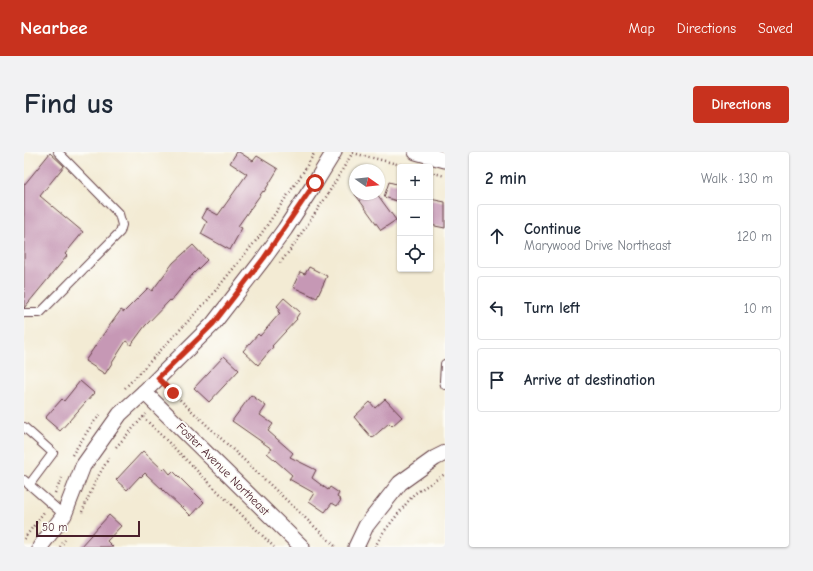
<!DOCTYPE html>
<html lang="en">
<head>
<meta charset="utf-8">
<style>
  body { margin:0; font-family:"Comic Neue",sans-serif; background:#f2f2f3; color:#1f2937 }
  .controls { position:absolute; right:12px; top:12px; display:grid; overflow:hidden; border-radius:4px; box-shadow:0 1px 3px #0004 }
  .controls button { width:36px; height:36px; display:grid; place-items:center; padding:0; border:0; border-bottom:1px solid #e0e1e3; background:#fff; color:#1f2937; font:20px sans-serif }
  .compass { position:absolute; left:325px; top:12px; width:36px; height:36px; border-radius:50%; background:#fff; box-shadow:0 1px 3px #0004; rotate:104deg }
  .scale { position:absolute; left:12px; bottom:10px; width:104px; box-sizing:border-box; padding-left:4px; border:2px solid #4a1f2b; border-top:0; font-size:11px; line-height:14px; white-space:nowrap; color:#4a1f2b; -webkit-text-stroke:3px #fdfcf7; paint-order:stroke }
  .stop { position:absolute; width:12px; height:12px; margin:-9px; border:3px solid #c8321e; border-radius:50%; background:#fff }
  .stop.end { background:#c8321e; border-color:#fff; box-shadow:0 1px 4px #0008 }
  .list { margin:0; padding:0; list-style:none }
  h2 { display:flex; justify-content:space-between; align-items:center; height:52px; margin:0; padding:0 16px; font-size:17px }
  h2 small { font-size:13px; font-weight:400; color:#747a83 }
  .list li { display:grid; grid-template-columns:26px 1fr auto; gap:12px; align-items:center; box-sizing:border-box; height:64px; margin:0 8px 8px; padding:0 8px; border:1px solid #e0e1e3; border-radius:4px }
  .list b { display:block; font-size:15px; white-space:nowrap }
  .list p { margin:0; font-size:13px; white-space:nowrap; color:#747a83 }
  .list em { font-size:13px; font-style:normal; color:#747a83 }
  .icon { flex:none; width:22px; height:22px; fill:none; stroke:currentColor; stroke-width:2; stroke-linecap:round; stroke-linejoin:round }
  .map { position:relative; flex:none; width:421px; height:395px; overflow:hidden; border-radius:4px }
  header { display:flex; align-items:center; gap:24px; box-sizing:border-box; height:56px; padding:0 20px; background:#c8321e; color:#fff }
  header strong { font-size:19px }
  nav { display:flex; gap:22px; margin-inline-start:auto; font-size:14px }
  .intro { display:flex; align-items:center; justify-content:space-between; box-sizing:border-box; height:96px; padding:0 24px }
  h1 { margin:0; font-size:28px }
  .button { padding:10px 18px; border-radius:4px; background:#c8321e; color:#fff; font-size:14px; font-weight:700 }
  main { display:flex; gap:24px; padding:0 24px }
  aside { flex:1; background:#fff; border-radius:4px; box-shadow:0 1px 3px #0004 }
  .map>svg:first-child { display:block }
</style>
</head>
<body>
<header>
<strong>Nearbee</strong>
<nav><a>Map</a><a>Directions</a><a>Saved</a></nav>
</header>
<div class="intro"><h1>Find us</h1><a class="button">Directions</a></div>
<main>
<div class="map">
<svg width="421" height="395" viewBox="0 0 421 395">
  <rect width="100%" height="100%" fill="#fdfcf7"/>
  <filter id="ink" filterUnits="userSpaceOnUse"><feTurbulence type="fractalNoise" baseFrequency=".025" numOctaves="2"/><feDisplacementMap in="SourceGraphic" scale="8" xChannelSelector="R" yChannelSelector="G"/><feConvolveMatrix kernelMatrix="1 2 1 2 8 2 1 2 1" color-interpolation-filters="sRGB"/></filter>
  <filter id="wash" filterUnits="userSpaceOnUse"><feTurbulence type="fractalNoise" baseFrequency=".012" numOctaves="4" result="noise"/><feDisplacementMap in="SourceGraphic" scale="16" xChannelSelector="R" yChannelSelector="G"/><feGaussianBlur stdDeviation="0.9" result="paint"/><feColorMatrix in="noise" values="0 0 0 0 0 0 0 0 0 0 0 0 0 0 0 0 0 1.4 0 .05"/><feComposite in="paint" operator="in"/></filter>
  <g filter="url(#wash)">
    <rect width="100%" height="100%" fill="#f3ebd4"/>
    <g id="blocks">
      <g fill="#c698b5">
        <polygon points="213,0 215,0 229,9 233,4 254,17 240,40 239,39 214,74 218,76 206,98 177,82 183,70 178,66 183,57 194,63 223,22 206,11"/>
        <polygon points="26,1 40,14 16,44 59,80 41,102 43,104 0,156 0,33"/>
        <polygon points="365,30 376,33 376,50 360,45"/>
        <polygon points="331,42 353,42 372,68 357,78"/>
        <polygon points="406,47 421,50 421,76 406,73"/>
        <polygon points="169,93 183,108 168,123 147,149 146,148 121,174 107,193 102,189 81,222 61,209 78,184 97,158 100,160 124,136 128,139 149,111"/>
        <polygon points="285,115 303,124 293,146 269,135 276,120 281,122"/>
        <polygon points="260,146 276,160 272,166 273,167 248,194 249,195 234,213 219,199 234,182 236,184 256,161 254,160 256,157 253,154"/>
        <polygon points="200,204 215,218 185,250 170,236"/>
        <polygon points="56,229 70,241 36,279 21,266 38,247 40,249"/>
        <polygon points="227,243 242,254 236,263 249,272 244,279 269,301 266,305 292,318 288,326 304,338 306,335 315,341 313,345 317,348 313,354 308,351 301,360 285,349 290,341 265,327 268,323 243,301 248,297 208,269"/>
        <polygon points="361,247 378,265 368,274 365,271 348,286 330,265 346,250 351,256"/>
        <polygon points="119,299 139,318 141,316 146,322 149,319 180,350 167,364 158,355 158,356 121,321 117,325 116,324 103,338 92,328"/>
        <polygon points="85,363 97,374 83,389 89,395 56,395"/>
      </g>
    </g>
  </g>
  <g filter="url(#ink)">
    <use href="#blocks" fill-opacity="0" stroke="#633e44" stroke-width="1"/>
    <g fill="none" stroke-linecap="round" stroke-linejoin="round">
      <defs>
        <g id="lane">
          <polyline points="0,161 16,161 96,80 98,73 95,62 34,0"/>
          <polyline points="421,212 420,229 421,233"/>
          <polyline points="0,275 29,301 5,333"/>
          <polyline points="0,328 40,363"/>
        </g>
        <g id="street">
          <polyline points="392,0 421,8"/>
          <polyline points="120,240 278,395"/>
          <polyline points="16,395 40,363 59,314 96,262 120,240 189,172 240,106 261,77 291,31 310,0"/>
          <polyline points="332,395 342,374 376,331 411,306 421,301"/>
        </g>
      </defs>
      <use href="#lane" stroke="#633e44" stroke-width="10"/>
      <use href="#street" stroke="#633e44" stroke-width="17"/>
      <g stroke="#633e44" stroke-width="2.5" stroke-dasharray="1 3" stroke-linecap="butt">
        <polyline points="329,1 385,15"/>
        <polyline points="406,20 421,24"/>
        <polyline points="256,111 267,97 302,45 329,0"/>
        <polyline points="101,236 183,149 235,85 278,22 291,0"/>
        <polyline points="145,236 149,241 312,395"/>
        <polyline points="141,242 148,234"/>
        <polyline points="119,265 250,395"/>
        <polyline points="92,295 122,262"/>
        <polyline points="48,303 69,271 77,262"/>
        <polyline points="31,341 38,326"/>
        <polyline points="58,360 72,328 86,304"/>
        <polyline points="0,387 20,360"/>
        <polyline points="36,395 41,388"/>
        <polyline points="351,395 358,382 390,342 421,322"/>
      </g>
      <use href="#lane" stroke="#fff" stroke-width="8"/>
      <use href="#street" stroke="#fff" stroke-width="15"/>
    </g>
  </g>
  <g fill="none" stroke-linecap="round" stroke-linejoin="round" filter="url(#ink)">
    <polyline stroke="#c8321e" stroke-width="5" points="149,241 134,226 189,172 240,106 291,31"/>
  </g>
  <g text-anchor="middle" stroke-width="4" stroke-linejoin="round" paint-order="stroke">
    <g font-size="12" fill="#4a1f2b" stroke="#fdfcf7">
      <text transform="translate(199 317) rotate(45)" y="4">Foster Avenue Northeast</text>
    </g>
  </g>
</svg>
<div class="controls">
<button>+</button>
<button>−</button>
<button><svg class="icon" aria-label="locate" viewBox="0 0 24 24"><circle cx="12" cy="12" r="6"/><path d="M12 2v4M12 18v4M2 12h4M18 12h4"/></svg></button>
</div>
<svg class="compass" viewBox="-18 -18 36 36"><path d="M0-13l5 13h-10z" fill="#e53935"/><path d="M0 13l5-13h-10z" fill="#747a83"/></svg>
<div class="scale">50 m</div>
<div class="stop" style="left:291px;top:31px"></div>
<div class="stop end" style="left:149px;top:241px"></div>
</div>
<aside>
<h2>2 min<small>Walk · 130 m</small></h2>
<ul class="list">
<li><svg class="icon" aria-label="ahead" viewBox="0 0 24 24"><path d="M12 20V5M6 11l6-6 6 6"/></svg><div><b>Continue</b><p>Marywood Drive Northeast</p></div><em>120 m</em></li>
<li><svg class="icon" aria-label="left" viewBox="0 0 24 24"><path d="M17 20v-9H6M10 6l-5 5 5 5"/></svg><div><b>Turn left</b></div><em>10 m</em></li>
<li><svg class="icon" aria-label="arrive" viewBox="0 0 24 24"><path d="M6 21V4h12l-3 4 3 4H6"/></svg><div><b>Arrive at destination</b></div></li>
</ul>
</aside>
</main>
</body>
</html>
